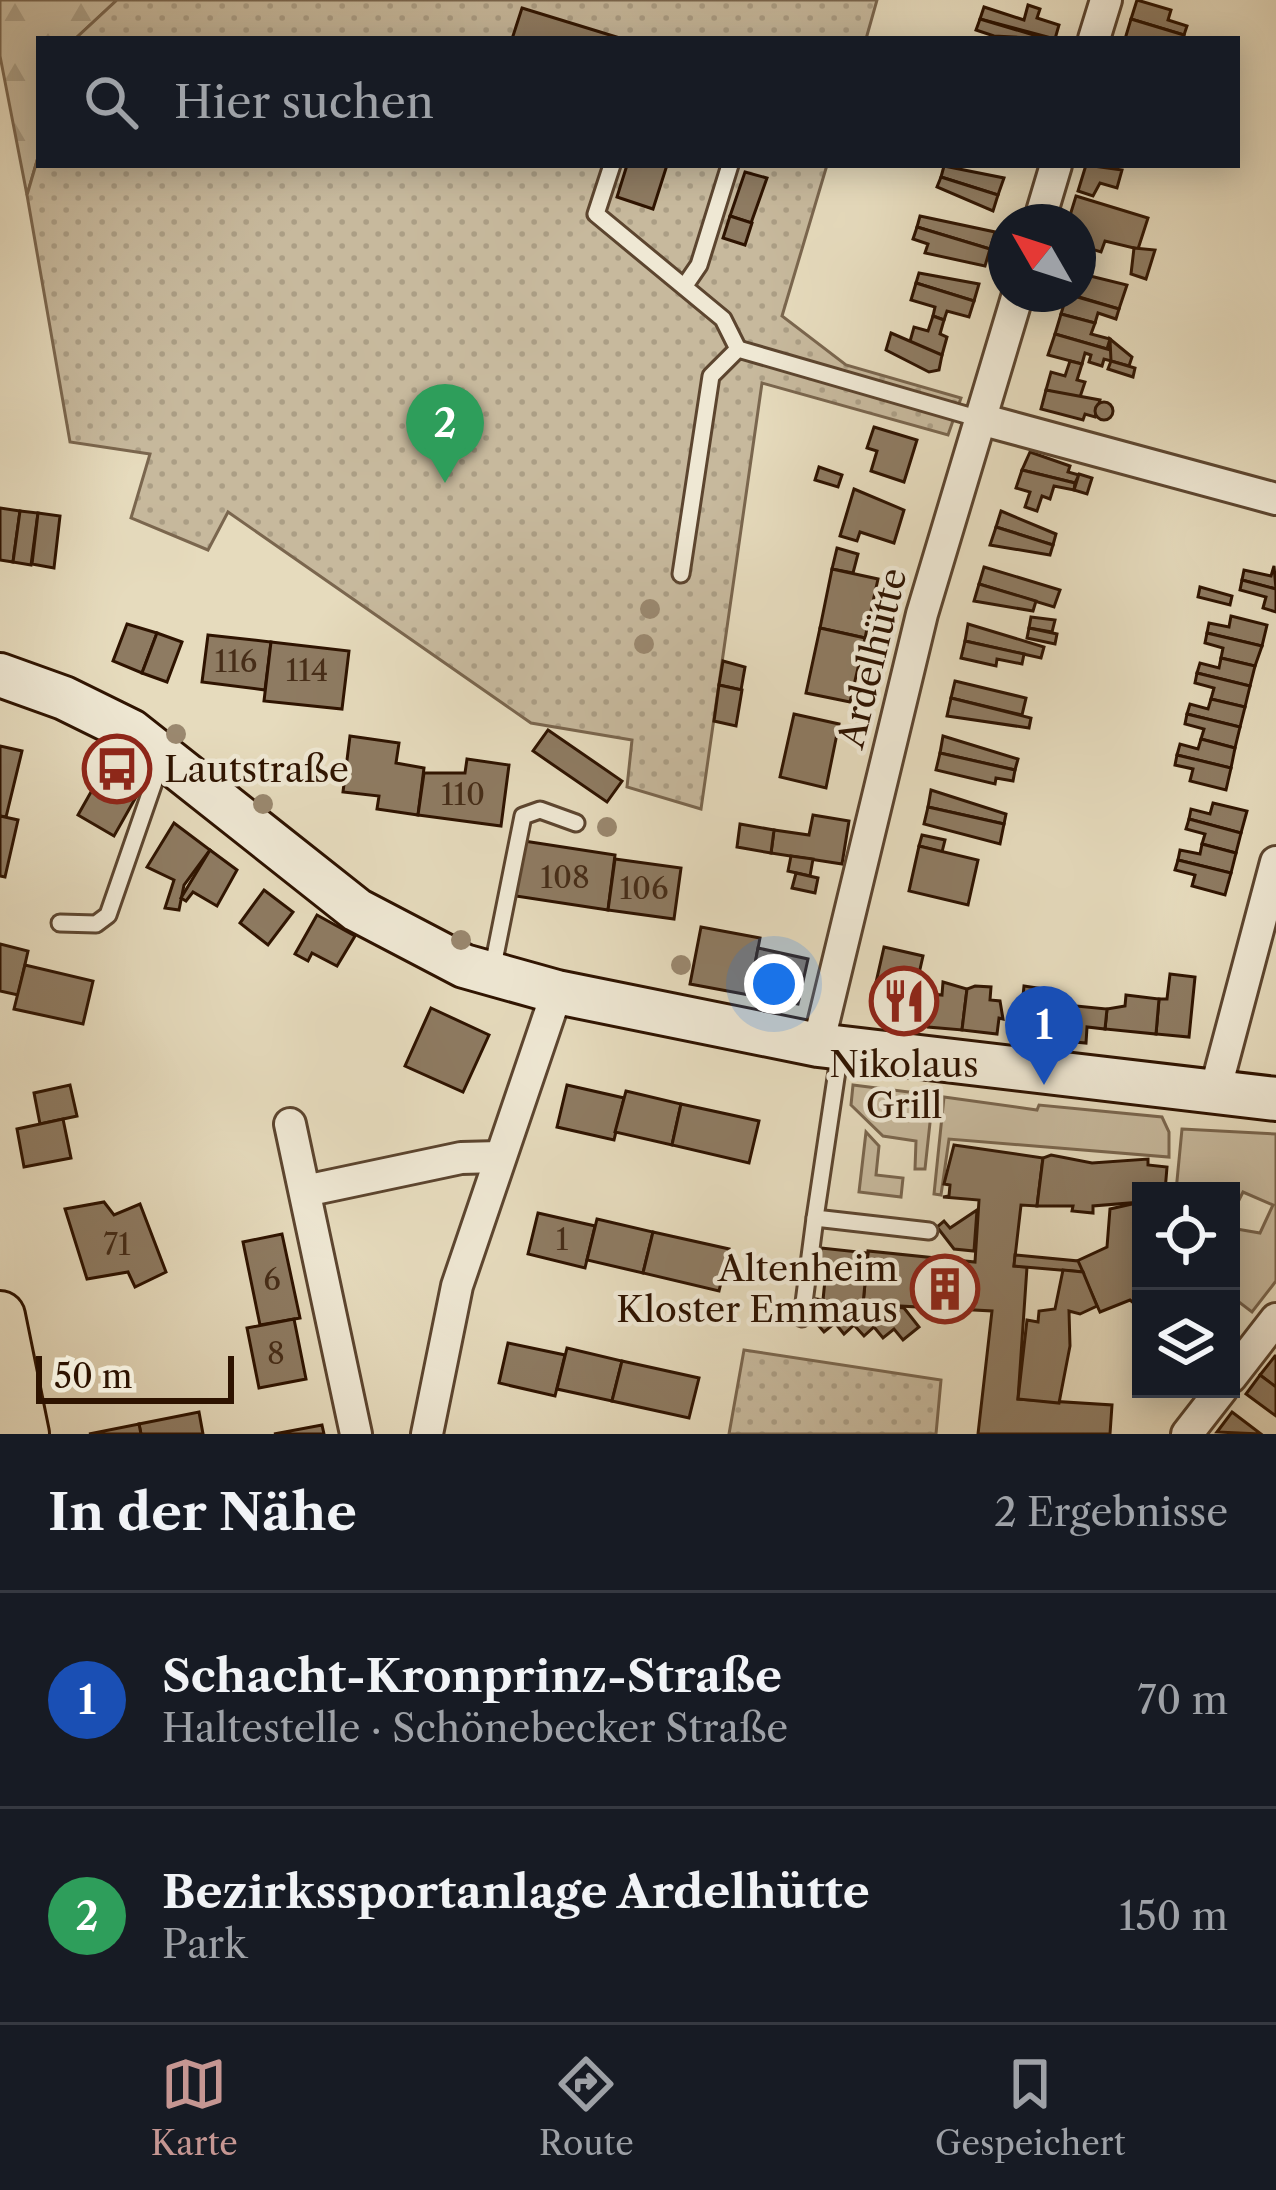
<!DOCTYPE html>
<html lang="de">
<head>
<meta charset="utf-8">
<style>
  body { margin:0; font-family:"Libre Caslon Text",serif; background:#242831; color:#f1f3f6 }
  .controls { position:absolute; right:36px; bottom:36px; display:grid; overflow:hidden; border-radius:0px; box-shadow:0 6px 30px #0003 }
  .controls button { width:108px; height:108px; display:grid; place-items:center; padding:0; border:0; border-bottom:3px solid #363941; background:#171b24; color:#f1f3f6; font:60px sans-serif }
  .compass { position:absolute; left:988px; top:204px; width:108px; height:108px; border-radius:50%; background:#171b24; box-shadow:0 6px 30px #0003; rotate:309deg }
  .scale { position:absolute; left:36px; bottom:30px; width:198px; box-sizing:border-box; padding-left:12px; border:6px solid #2e1300; border-top:0; font-size:33px; line-height:42px; white-space:nowrap; color:#2e1300; -webkit-text-stroke:9px #efe8d4; paint-order:stroke }
  .you { position:absolute; left:774px; top:984px; width:42px; height:42px; margin:-30px; border:9px solid #fff; border-radius:50%; background:#1a73e8; box-shadow:0 0 0 18px #1a73e833 }
  .badge { display:grid; place-items:center; width:78px; height:78px; border-radius:50%; background:#c59692; color:#fff; font-size:39px; font-weight:700 }
  .pin { position:absolute; translate:-50% -99px; filter:drop-shadow(0 3px 6px #0008) }
  .pin::after { content:''; position:absolute; top:63px; width:42px; height:36px; background:inherit; clip-path:polygon(0 0,100% 0,50% 100%) }
  .list { margin:0; padding:0; list-style:none }
  h2 { display:flex; justify-content:space-between; align-items:center; height:156px; margin:0; padding:0 48px; font-size:51px }
  h2 small { font-size:39px; font-weight:400; color:#9ea1a6 }
  .list li { display:grid; grid-template-columns:78px 1fr auto; gap:36px; align-items:center; box-sizing:border-box; height:216px; padding:0 48px; border-top:3px solid #363941 }
  .list b { display:block; font-size:45px; white-space:nowrap }
  .list p { margin:0; font-size:39px; white-space:nowrap; color:#9ea1a6 }
  .list em { font-size:39px; font-style:normal; color:#9ea1a6 }
  .icon { flex:none; width:66px; height:66px; fill:none; stroke:currentColor; stroke-width:2; stroke-linecap:round; stroke-linejoin:round }
  .map { position:relative; flex:none; width:1276px; height:1434px; overflow:hidden }
  .search { position:absolute; background:#171b24; box-shadow:0 6px 30px #0003; left:36px; right:36px; top:36px; height:132px; display:flex; align-items:center; gap:30px; box-sizing:border-box; padding:0 42px; border-radius:0px; color:#9ea1a6; font-size:45px }
  .sheet { height:588px; background:#171b24 }
  nav { display:flex; justify-content:space-around; align-items:center; box-sizing:border-box; height:168px; border-top:3px solid #363941; background:#171b24; font-size:33px; color:#9ea1a6 }
  nav a { display:grid; justify-items:center; gap:6px }
  nav .on { color:#c59692 }
  .map>svg:first-child { display:block }
</style>
</head>
<body>
<div class="map">
<svg width="1276" height="1434" viewBox="0 0 1276 1434">
  <defs>
    <pattern id="forest-firs" width="22" height="20" patternUnits="userSpaceOnUse" patternTransform="scale(3)"><rect width="22" height="20" fill="#c7b99d"/><path d="M5 1l3.5 6h-7zM16 11l3.5 6h-7z" fill="#ab9e85"/></pattern>
    <pattern id="park-dots" width="8" height="8" patternUnits="userSpaceOnUse" patternTransform="scale(3)"><rect width="8" height="8" fill="#c7b99d"/><path d="M2 2h.1M6 6h.1" fill="none" stroke="#ab9e85" stroke-width="1.8" stroke-linecap="round"/></pattern>
  </defs>
  <rect width="100%" height="100%" fill="#e6dbbd"/>
  <filter id="stains"><feTurbulence type="fractalNoise" baseFrequency=".00167" numOctaves="4"/><feColorMatrix values="0 0 0 0 .2 0 0 0 0 .09 0 0 0 0 .02 0 0 0 .5 -.17"/></filter>
  <radialGradient id="worn" r=".72"><stop offset=".6" stop-color="#630" stop-opacity="0"/><stop offset="1" stop-color="#630" stop-opacity=".3"/></radialGradient>
  <g fill="#c7b99d" stroke="#7a664e" stroke-width="3">
    <polygon points="853,1085 933,1095 925,1169 915,1169 916,1141 883,1136 851,1105"/>
    <polygon points="944,1097 1037,1110 1039,1105 1162,1117 1169,1132 1169,1157 949,1139 941,1195 934,1194"/>
    <polygon points="1182,1129 1276,1134 1276,1281 1252,1312 1231,1296 1231,1228 1260,1233 1273,1205 1243,1192 1231,1216 1231,1191 1176,1191"/>
    <polygon points="866,1132 879,1146 876,1175 903,1178 901,1197 859,1192"/>
  </g>
  <polygon fill="url(#forest-firs)" stroke="#7a664e" stroke-width="3" points="0,0 117,0 75,39 39,39 39,154 27,195 0,56"/>
  <g fill="url(#park-dots)" stroke="#7a664e" stroke-width="3">
    <polygon points="117,0 877,0 866,39 75,39"/>
    <polygon points="39,154 39,165 827,165 782,316 846,365 961,398 948,435 762,383 701,809 627,787 632,740 531,723 228,512 208,550 131,518 150,454 70,442 27,195"/>
    <polygon points="744,1350 941,1380 936,1434 729,1434"/>
  </g>
  <g fill="#8e7b62" stroke="#2e1300" stroke-width="3">
    <polygon points="1137,0 1171,10 1168,20 1187,26 1184,35 1131,19"/>
    <polygon points="1028,5 1040,9 1037,18 1059,25 1055,39 980,19 984,7 1024,20"/>
    <polygon points="522,8 623,39 512,39"/>
    <polygon points="980,19 1047,39 994,36 976,30"/>
    <polygon points="1131,19 1184,35 1183,39 1125,39"/>
    <polygon points="627,165 667,165 653,209 617,197"/>
    <polygon points="1086,165 1122,170 1117,188 1100,183 1093,196 1078,191"/>
    <polygon points="944,166 1004,178 998,195 941,177"/>
    <polygon points="745,172 767,178 751,223 730,216"/>
    <polygon points="941,177 998,195 993,211 937,187"/>
    <polygon points="1076,196 1148,218 1138,249 1105,241 1101,252 1078,245 1078,222 1068,222"/>
    <polygon points="730,216 752,223 745,245 723,238"/>
    <polygon points="920,216 995,232 990,249 917,227"/>
    <polygon points="917,227 990,249 985,266 925,253 928,244 913,239"/>
    <polygon points="1134,248 1155,250 1146,279 1131,274"/>
    <polygon points="919,273 979,284 974,301 916,283"/>
    <polygon points="1078,273 1127,285 1119,309 1069,294 1078,294"/>
    <polygon points="916,283 974,301 969,317 947,311 944,320 933,316 935,307 911,300"/>
    <polygon points="1067,294 1119,309 1116,319 1098,313 1095,323 1061,314"/>
    <polygon points="1061,314 1095,323 1091,334 1110,339 1107,349 1055,334"/>
    <polygon points="933,316 944,320 940,334 947,337 942,355 909,345 914,327 928,331"/>
    <polygon points="891,333 942,355 939,370 929,372 886,350"/>
    <polygon points="1055,334 1114,351 1111,361 1104,359 1102,366 1089,362 1091,355 1085,353 1082,364 1048,355"/>
    <polygon points="1110,339 1132,357 1129,366 1111,361"/>
    <polygon points="1070,361 1082,364 1077,380 1085,382 1079,400 1046,390 1051,372 1065,376"/>
    <polygon points="1111,361 1135,368 1133,377 1108,369"/>
    <polygon points="1046,390 1100,400 1095,417 1085,414 1083,420 1041,409"/>
    <circle cx="1104" cy="411" r="9"/>
    <polygon points="874,427 917,440 904,482 871,471 877,451 867,448"/>
    <polygon points="1030,452 1070,466 1068,472 1079,475 1075,483 1022,470"/>
    <polygon points="819,467 842,475 838,487 815,480"/>
    <polygon points="1022,470 1075,483 1074,490 1054,486 1050,499 1042,496 1037,511 1025,507 1030,492 1016,488"/>
    <polygon points="1079,474 1092,478 1087,494 1074,490"/>
    <polygon points="854,489 904,510 894,543 860,532 857,541 840,536"/>
    <polygon points="0,508 20,511 13,562 0,560"/>
    <polygon points="20,511 38,513 31,565 13,562"/>
    <polygon points="1001,511 1056,534 1053,545 996,527"/>
    <polygon points="38,513 60,516 54,568 32,564"/>
    <polygon points="996,527 1053,545 1050,555 990,545"/>
    <polygon points="837,548 858,554 853,573 832,569"/>
    <polygon points="1274,566 1276,589 1242,580 1244,570 1271,576"/>
    <polygon points="984,567 1060,590 1054,607 979,584"/>
    <polygon points="832,569 878,579 865,638 820,628"/>
    <polygon points="1242,580 1276,589 1276,612 1263,608 1266,597 1240,590"/>
    <polygon points="979,584 1036,601 1033,611 974,601"/>
    <polygon points="1200,587 1232,596 1230,605 1198,597"/>
    <polygon points="1231,616 1267,625 1262,646 1207,633 1209,623 1229,627"/>
    <polygon points="1031,617 1055,620 1052,632 1029,628"/>
    <polygon points="127,624 157,633 142,673 113,661"/>
    <polygon points="968,624 1044,647 1041,658 965,641"/>
    <polygon points="820,628 865,638 850,702 806,693"/>
    <polygon points="1029,628 1057,634 1055,644 1027,638"/>
    <polygon points="157,633 182,642 167,682 142,673"/>
    <polygon points="1207,633 1262,646 1255,666 1221,658 1223,648 1205,643"/>
    <polygon points="208,635 271,642 265,690 202,682"/>
    <polygon points="965,641 1024,654 1022,664 997,659 996,666 961,658"/>
    <polygon points="271,642 349,651 342,709 264,701"/>
    <polygon points="1221,658 1255,666 1250,686 1197,673 1200,663 1219,668"/>
    <polygon points="723,661 745,667 741,690 719,685"/>
    <polygon points="1197,673 1250,686 1245,707 1211,699 1214,688 1195,683"/>
    <polygon points="955,681 1026,698 1022,715 951,698"/>
    <polygon points="719,685 742,690 736,726 714,721"/>
    <polygon points="951,698 1031,718 1029,728 947,716"/>
    <polygon points="1211,699 1245,707 1240,727 1187,714 1190,704 1208,709"/>
    <polygon points="794,714 839,724 826,788 780,777"/>
    <polygon points="1187,714 1240,727 1235,748 1201,739 1204,729 1185,724"/>
    <polygon points="548,730 622,781 607,802 533,751"/>
    <polygon points="350,736 399,743 396,763 424,768 418,815 377,809 379,796 343,792"/>
    <polygon points="943,736 1018,759 1015,770 940,753"/>
    <polygon points="1201,739 1235,748 1231,768 1177,755 1180,744 1198,749"/>
    <polygon points="0,746 22,751 6,817 0,816"/>
    <polygon points="940,753 1015,770 1013,781 996,778 995,784 936,770"/>
    <polygon points="1177,755 1231,768 1226,790 1190,781 1193,769 1175,765"/>
    <polygon points="467,759 509,765 501,826 418,815 424,773 465,773"/>
    <polygon points="100,776 136,797 114,836 78,815"/>
    <polygon points="931,790 1006,814 1004,824 928,807"/>
    <polygon points="1213,803 1247,811 1241,833 1189,819 1191,809 1210,814"/>
    <polygon points="928,807 1004,824 1000,844 924,824"/>
    <polygon points="813,815 849,821 842,864 771,853 774,830 809,835"/>
    <polygon points="0,816 18,820 5,877 0,876"/>
    <polygon points="1189,819 1241,833 1236,853 1202,844 1205,834 1186,829"/>
    <polygon points="174,823 210,850 184,885 179,910 165,908 174,880 147,867"/>
    <polygon points="740,824 774,830 771,853 737,847"/>
    <polygon points="922,835 945,840 942,852 919,846"/>
    <polygon points="524,841 615,855 608,910 516,896"/>
    <polygon points="1202,844 1236,853 1231,873 1178,860 1180,850 1200,854"/>
    <polygon points="919,846 978,860 968,905 909,891"/>
    <polygon points="210,850 237,870 217,906 193,892 186,901 181,898"/>
    <polygon points="791,856 813,859 810,876 788,871"/>
    <polygon points="615,859 681,868 674,919 608,910"/>
    <polygon points="1178,860 1231,873 1225,895 1192,886 1195,875 1175,870"/>
    <polygon points="796,873 818,878 815,893 792,888"/>
    <polygon points="264,890 293,912 268,945 240,923"/>
    <polygon points="317,915 355,936 337,966 312,953 308,961 295,954"/>
    <polygon points="701,927 760,938 749,995 690,984"/>
    <polygon points="0,944 28,951 18,995 0,991"/>
    <polygon points="884,947 923,956 911,1009 872,1000"/>
    <polygon points="758,948 808,959 798,1004 749,995"/>
    <polygon points="25,965 93,981 83,1024 14,1009"/>
    <polygon points="1170,974 1195,977 1189,1037 1156,1034 1159,999 1167,999"/>
    <polygon points="943,982 967,989 962,1030 928,1027 926,1003 930,1003 931,994 942,995"/>
    <polygon points="975,986 991,987 990,1000 1000,1001 1003,1019 999,1018 997,1034 962,1030 967,989"/>
    <polygon points="1024,986 1044,989 1042,1003 1056,1004 1052,1040 1019,1036"/>
    <polygon points="1126,995 1159,999 1156,1034 1105,1029 1107,1009 1125,1006"/>
    <polygon points="1056,1004 1107,1009 1105,1029 1087,1027 1086,1043 1052,1040"/>
    <polygon points="431,1008 489,1035 463,1092 405,1066"/>
    <polygon points="70,1085 77,1116 40,1124 34,1093"/>
    <polygon points="567,1085 624,1098 614,1140 557,1127"/>
    <polygon points="626,1091 681,1104 672,1145 615,1132"/>
    <polygon points="681,1104 759,1121 749,1163 672,1145"/>
    <polygon points="63,1119 71,1158 24,1167 17,1129"/>
    <polygon points="954,1145 1043,1158 1037,1206 1021,1205 1014,1266 1027,1267 1018,1399 1112,1405 1110,1434 978,1434 992,1311 863,1304 868,1251 975,1262 979,1200 943,1197 949,1196 950,1185 944,1184"/>
    <polygon points="1051,1155 1092,1163 1148,1159 1148,1165 1167,1167 1165,1191 1141,1191 1141,1202 1093,1206 1093,1213 1072,1211 1073,1206 1037,1206 1043,1158"/>
    <polygon points="104,1202 114,1215 140,1204 166,1272 135,1287 128,1272 87,1279 65,1209"/>
    <polygon points="1141,1202 1141,1309 1130,1300 1100,1312 1077,1261 1107,1247 1110,1209"/>
    <polygon points="977,1210 974,1251 954,1249 937,1227 944,1221 950,1228"/>
    <polygon points="538,1213 595,1226 585,1268 528,1254"/>
    <polygon points="597,1219 653,1232 643,1273 587,1260"/>
    <polygon points="653,1232 729,1249 719,1291 643,1273"/>
    <polygon points="282,1234 300,1318 260,1325 243,1242"/>
    <polygon points="821,1248 868,1253 863,1304 904,1308 919,1327 903,1340 894,1329 883,1338 874,1327 864,1336 854,1325 844,1334 835,1323 824,1332 813,1319 816,1299 823,1300 826,1270 819,1269"/>
    <polygon points="1015,1255 1078,1261 1083,1272 1014,1266"/>
    <polygon points="1063,1270 1083,1272 1097,1306 1080,1314 1069,1311 1070,1346 1059,1403 1018,1399 1027,1320 1038,1322 1039,1311 1055,1309"/>
    <polygon points="294,1319 306,1379 259,1388 247,1328"/>
    <polygon points="508,1343 565,1355 555,1396 499,1383"/>
    <polygon points="567,1348 622,1361 612,1401 557,1389"/>
    <polygon points="1275,1356 1276,1356 1276,1387 1260,1375"/>
    <polygon points="622,1361 699,1378 689,1418 612,1401"/>
    <polygon points="1260,1375 1276,1387 1276,1416 1246,1394"/>
    <polygon points="199,1412 203,1434 141,1434 139,1424"/>
    <polygon points="1232,1412 1261,1434 1217,1432"/>
    <polygon points="139,1424 141,1434 89,1434"/>
    <polygon points="322,1425 324,1434 274,1434"/>
  </g>
  <g fill="none" stroke-linecap="round" stroke-linejoin="round">
    <defs>
      <g id="lane">
        <polyline points="612,165 596,214 723,319 738,349"/>
        <polyline points="686,284 699,265 730,165"/>
        <polyline points="681,574 711,376 738,349 980,419"/>
        <polyline points="60,923 96,924 108,915 161,762"/>
        <polyline points="492,971 523,816 540,810 576,823"/>
        <polyline points="840,1051 815,1218 929,1231"/>
        <polyline points="802,1318 815,1218"/>
      </g>
      <g id="street">
        <polyline points="1094,39 1106,0"/>
        <polyline points="1039,222 1056,165"/>
        <polyline points="980,419 1276,499"/>
        <polyline points="818,1045 922,614 1018,294"/>
        <polyline points="1214,1095 1276,862"/>
        <polyline points="290,1124 356,1434"/>
        <polyline points="305,1191 461,1158 499,1157"/>
        <polyline points="1231,1377 1276,1319"/>
        <polyline points="427,1434 457,1286 557,992"/>
        <polyline points="1187,1434 1222,1389"/>
      </g>
      <polyline id="secondary" points="0,675 64,698 131,731 357,910 464,966 557,992 818,1045 1276,1099"/>
      <polyline id="primary" points="0,1316 24,1434"/>
    </defs>
    <use href="#lane" stroke="#5c452f" stroke-width="21"/>
    <use href="#street" stroke="#5c452f" stroke-width="36"/>
    <use href="#secondary" stroke="#2e1300" stroke-width="48"/>
    <use href="#primary" stroke="#2e1300" stroke-width="54"/>
    <use href="#lane" stroke="#efe8d4" stroke-width="15"/>
    <use href="#street" stroke="#efe8d4" stroke-width="30"/>
    <use href="#secondary" stroke="#efe8d4" stroke-width="42"/>
    <use href="#primary" stroke="#e6dbbd" stroke-width="48"/>
  </g>
  <g fill="#9a886f">
    <circle cx="650" cy="609" r="10"/>
    <circle cx="644" cy="644" r="10"/>
    <circle cx="176" cy="734" r="10"/>
    <circle cx="223" cy="773" r="10"/>
    <circle cx="263" cy="804" r="10"/>
    <circle cx="607" cy="827" r="10"/>
    <circle cx="461" cy="940" r="10"/>
    <circle cx="681" cy="965" r="10"/>
  </g>
  <defs>
    <symbol id="bus-ring" viewBox="-11 -11 22 22"><circle r="9.5" fill="#efe8d4" stroke="#8f2418" stroke-width="1.5"/><path d="M-5-6H5V4H4V6H2V4H-2V6H-4V4H-5ZM-3.5-4V0h7V-4ZM-3.5 1.2v1.5H-2V1.2ZM2 1.2v1.5H3.5V1.2Z" fill="#8f2418"/></symbol>
    <symbol id="restaurant-ring" viewBox="-11 -11 22 22"><circle r="9.5" fill="#efe8d4" stroke="#8f2418" stroke-width="1.5"/><path d="M-5-6h1v4h1v-4h1v4h1v-4h1v5L-1.5 .5V6h-2V.5L-5-1ZM5-6V6H3V1.5H1.5Q1.5-4 5-6Z" fill="#8f2418"/></symbol>
    <symbol id="building-ring" viewBox="-11 -11 22 22"><circle r="9.5" fill="#efe8d4" stroke="#8f2418" stroke-width="1.5"/><path d="M-4-6H4V6H1V3H-1V6H-4ZM-2.5-4.3h1.7v1.8h-1.7ZM.8-4.3h1.7v1.8H.8ZM-2.5-1h1.7V.8h-1.7ZM.8-1h1.7V.8H.8Z" fill="#8f2418"/></symbol>
  </defs>
  <g fill-rule="evenodd">
    <use href="#bus-ring" x="79" y="731" width="76" height="76"/>
    <use href="#restaurant-ring" x="866" y="963" width="76" height="76"/>
    <use href="#building-ring" x="907" y="1251" width="76" height="76"/>
  </g>
  <g text-anchor="middle" stroke-width="9" stroke-linejoin="round" paint-order="stroke">
    <g font-size="30" fill="#462d18">
      <text x="236" y="672">116</text>
      <text x="307" y="681">114</text>
      <text x="463" y="805">110</text>
      <text x="565" y="888">108</text>
      <text x="644" y="899">106</text>
      <text x="562" y="1250">1</text>
      <text x="117" y="1255">71</text>
      <text x="272" y="1290">6</text>
      <text x="276" y="1364">8</text>
    </g>
    <g font-size="36" fill="#2e1300" stroke="#efe8d4">
      <text transform="translate(872 658) rotate(-76)" y="13">Ardelhütte</text>
    </g>
    <g font-size="36" fill="#2e1300" stroke="#efe8d4" text-anchor="start">
      <text x="164" y="782">Lautstraße</text>
      <text x="904" y="1077" text-anchor="middle">Nikolaus<tspan x="904" dy="41">Grill</tspan></text>
      <text x="898" y="1281" text-anchor="end">Altenheim<tspan x="898" dy="41">Kloster Emmaus</tspan></text>
    </g>
  </g>
  <rect width="100%" height="100%" filter="url(#stains)"/>
  <rect width="100%" height="100%" fill="url(#worn)"/>
</svg>
<div class="controls">
<button><svg class="icon" aria-label="locate" viewBox="0 0 24 24"><circle cx="12" cy="12" r="6"/><path d="M12 2v4M12 18v4M2 12h4M18 12h4"/></svg></button>
<button><svg class="icon" aria-label="layers" viewBox="0 0 24 24"><path d="M12 4l9 5-9 5-9-5zM3 14l9 5 9-5"/></svg></button>
</div>
<svg class="compass" viewBox="-18 -18 36 36"><path d="M0-13l5 13h-10z" fill="#e53935"/><path d="M0 13l5-13h-10z" fill="#9ea1a6"/></svg>
<div class="scale">50 m</div>
<div class="you"></div>
<div class="pin badge" style="left:1044px;top:1085px;background:#1a4fb4">1</div>
<div class="pin badge" style="left:445px;top:483px;background:#2e9e5b">2</div>
<div class="search"><svg class="icon" aria-label="search" viewBox="0 0 24 24"><circle cx="10" cy="10" r="6"/><path d="M15 15l6 6"/></svg>Hier suchen</div>
</div>
<section class="sheet">
<h2>In der Nähe<small>2 Ergebnisse</small></h2>
<ul class="list">
<li><span class="badge" style="background:#1a4fb4">1</span><div><b>Schacht-Kronprinz-Straße</b><p>Haltestelle · Schönebecker Straße</p></div><em>70 m</em></li>
<li><span class="badge" style="background:#2e9e5b">2</span><div><b>Bezirkssportanlage Ardelhütte</b><p>Park</p></div><em>150 m</em></li>
</ul>
</section>
<nav>
<a class="on"><svg class="icon" aria-label="map" viewBox="0 0 24 24"><path d="M3 6l6-2 6 2 6-2v14l-6 2-6-2-6 2zM9 4v14M15 6v14"/></svg>Karte</a>
<a><svg class="icon" aria-label="directions" viewBox="0 0 24 24"><path d="M12 3l9 9-9 9-9-9zM9 14v-3h6M13 9l2 2-2 2"/></svg>Route</a>
<a><svg class="icon" aria-label="saved" viewBox="0 0 24 24"><path d="M7 4h10v16l-5-4-5 4z"/></svg>Gespeichert</a>
</nav>
</body>
</html>
